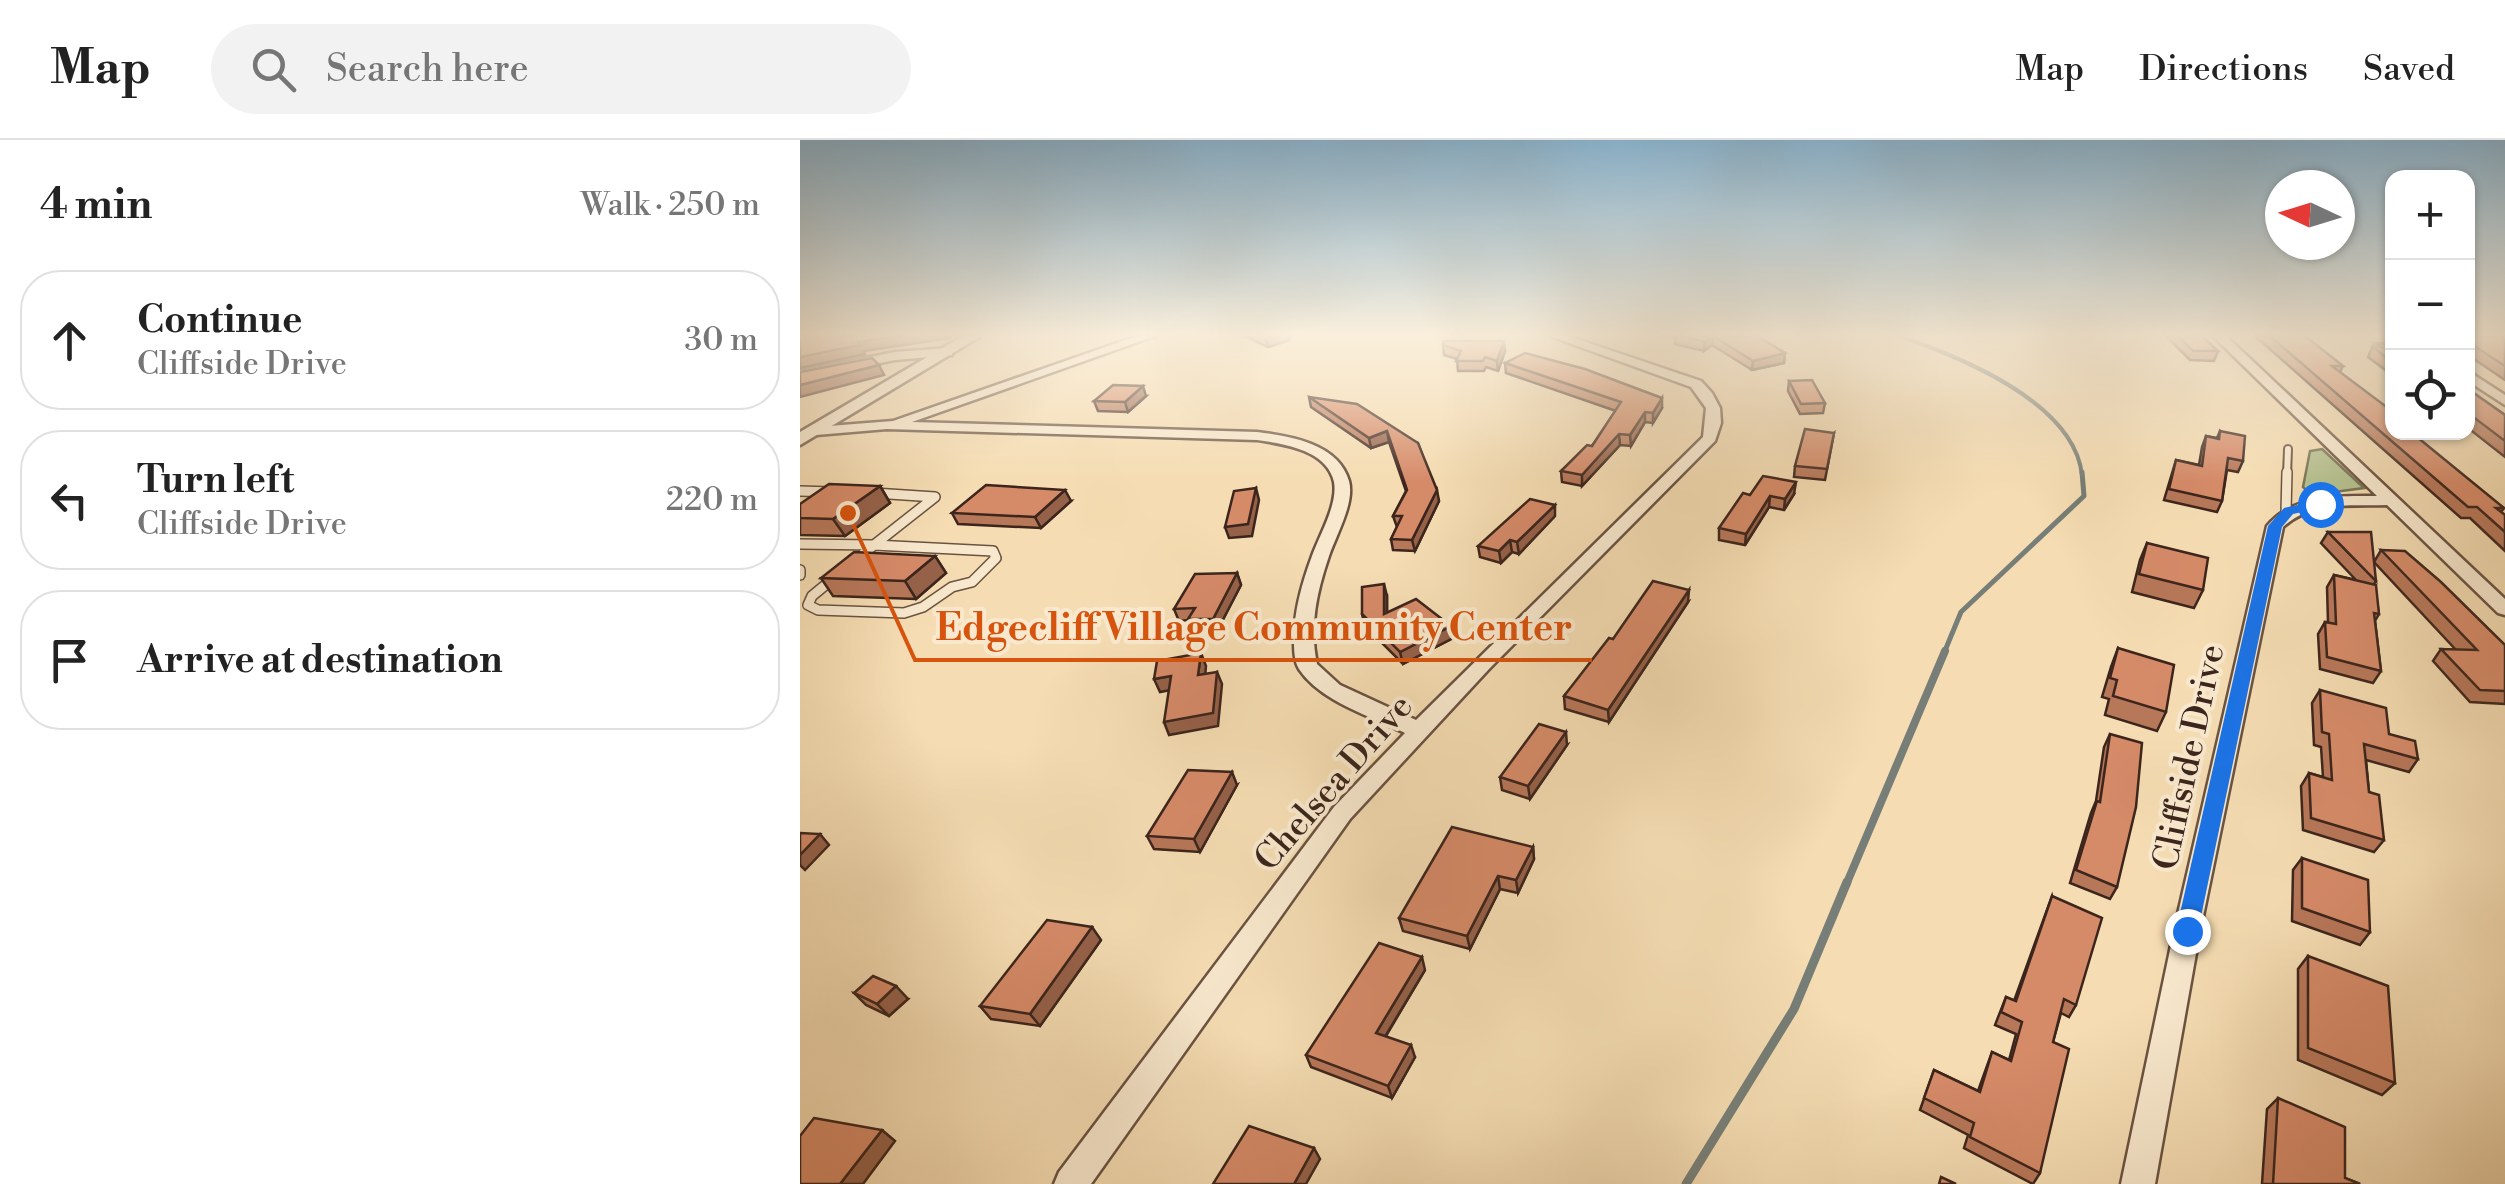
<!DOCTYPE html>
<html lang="en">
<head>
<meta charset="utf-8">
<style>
  body { margin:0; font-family:"Libre Bodoni",serif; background:#f2f2f2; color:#222 }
  .controls { position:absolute; right:30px; top:30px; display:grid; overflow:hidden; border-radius:20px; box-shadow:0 2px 8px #0004 }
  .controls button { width:90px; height:90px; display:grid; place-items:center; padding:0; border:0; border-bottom:2px solid #e0e0e0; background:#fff; color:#222; font:50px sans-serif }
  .compass { position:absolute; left:1465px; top:30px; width:90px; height:90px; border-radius:50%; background:#fff; box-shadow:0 2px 8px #0004; rotate:274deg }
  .stop { position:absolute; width:30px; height:30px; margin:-22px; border:8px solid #1a73e8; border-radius:50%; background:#fff }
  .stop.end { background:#1a73e8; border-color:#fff; box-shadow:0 2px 10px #0008 }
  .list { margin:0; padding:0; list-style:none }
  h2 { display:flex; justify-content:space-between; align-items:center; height:130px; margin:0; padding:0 40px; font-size:42px }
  h2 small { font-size:32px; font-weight:400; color:#767676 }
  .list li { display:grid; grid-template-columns:65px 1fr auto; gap:30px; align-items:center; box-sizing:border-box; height:140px; margin:0 20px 20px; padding:0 20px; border:2px solid #e0e0e0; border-radius:40px }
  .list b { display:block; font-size:38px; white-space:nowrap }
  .list p { margin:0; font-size:32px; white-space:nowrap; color:#767676 }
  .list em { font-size:32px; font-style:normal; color:#767676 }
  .icon { flex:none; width:55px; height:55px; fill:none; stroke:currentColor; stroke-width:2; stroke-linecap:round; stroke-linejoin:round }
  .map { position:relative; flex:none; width:1705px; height:1044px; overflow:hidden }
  header { display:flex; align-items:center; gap:60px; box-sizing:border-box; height:140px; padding:0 50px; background:#fff; border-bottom:2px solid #e0e0e0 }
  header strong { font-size:48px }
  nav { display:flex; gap:55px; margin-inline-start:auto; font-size:35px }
  .search { width:700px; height:90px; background:#f2f2f2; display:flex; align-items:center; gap:25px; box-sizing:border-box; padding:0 35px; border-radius:55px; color:#767676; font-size:38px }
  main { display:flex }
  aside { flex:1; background:#fff }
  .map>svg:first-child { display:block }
</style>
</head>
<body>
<header>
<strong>Map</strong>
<div class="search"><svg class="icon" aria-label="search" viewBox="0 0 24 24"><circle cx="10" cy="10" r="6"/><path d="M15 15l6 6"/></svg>Search here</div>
<nav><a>Map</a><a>Directions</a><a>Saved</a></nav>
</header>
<main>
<aside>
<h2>4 min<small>Walk · 250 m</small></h2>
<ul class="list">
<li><svg class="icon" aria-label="ahead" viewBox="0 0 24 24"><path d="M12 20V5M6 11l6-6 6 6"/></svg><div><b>Continue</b><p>Cliffside Drive</p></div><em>30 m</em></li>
<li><svg class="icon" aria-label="left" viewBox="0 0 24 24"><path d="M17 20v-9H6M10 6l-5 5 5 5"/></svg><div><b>Turn left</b><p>Cliffside Drive</p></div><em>220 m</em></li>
<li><svg class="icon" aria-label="arrive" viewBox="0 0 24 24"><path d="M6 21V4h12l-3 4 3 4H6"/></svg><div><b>Arrive at destination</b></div></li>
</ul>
</aside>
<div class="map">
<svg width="1705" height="1044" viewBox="0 0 1705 1044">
  <rect width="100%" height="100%" fill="#f5dcb2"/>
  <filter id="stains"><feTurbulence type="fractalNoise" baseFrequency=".002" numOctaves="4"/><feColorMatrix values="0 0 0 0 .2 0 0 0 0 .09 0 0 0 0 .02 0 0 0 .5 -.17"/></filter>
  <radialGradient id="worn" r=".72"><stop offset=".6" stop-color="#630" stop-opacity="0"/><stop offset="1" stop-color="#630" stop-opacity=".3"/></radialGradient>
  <polygon fill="#b6c291" stroke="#797456" stroke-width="2.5" points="1522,309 1564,348 1511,355 1503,347 1510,311"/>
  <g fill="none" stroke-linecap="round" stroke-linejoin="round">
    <path stroke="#767e77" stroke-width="4" d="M1100 196C1160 217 1274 262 1282 335"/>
    <polyline stroke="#767e77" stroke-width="5" points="1144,513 1161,472 1284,356 1282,332"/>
    <polyline stroke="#767e77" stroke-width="8" points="1046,745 1145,511"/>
    <polyline stroke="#767e77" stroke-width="9" points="886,1044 994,869 1047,742"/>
    <defs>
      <polyline id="service-far1" points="1487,335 1488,309"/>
      <g id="service">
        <polyline points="0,351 32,352"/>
        <polyline points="1486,372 1487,332"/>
        <polyline points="0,404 74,405 135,357 74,353"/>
        <polygon points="74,405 193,411 196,418 172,442 152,447 123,467 104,473 18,470 8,465 12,456"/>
        <polyline points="0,430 0,435"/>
      </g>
      <g id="minor">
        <path d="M337 196H355L112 282 457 292C489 296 538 303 549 341 555 363 536 395 529 416 517 451 509 486 517 524L540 545 616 580 903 297 906 268 891 247 750 196H768L901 241 912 253 920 268 921 283 915 301 689 529 550 679 291 1044H254L259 1032 534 667 605 593C571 576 521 562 499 529 494 521 494 509 494 499 494 471 502 443 512 416 519 396 538 365 534 342 527 310 484 304 457 300L87 289 16 295 9 291 16 287 93 281Z"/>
        <path d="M1413 196H1426L1705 459V475L1698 473 1587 365C1551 366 1511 361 1483 387L1400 791 1355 1044H1321L1374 791 1467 386C1494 354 1538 356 1577 356Z"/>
        <polygon points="148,208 152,209 152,215 95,220 0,239 0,231 95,212"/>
        <polygon points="1668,231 1705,255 1705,265 1668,241"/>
      </g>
      <polygon id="tertiary" points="163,196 181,196 0,305 0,292"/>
    </defs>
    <use href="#service-far1" stroke="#6a5342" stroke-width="10"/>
    <use href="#service" stroke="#6a5342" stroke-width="12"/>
    <use href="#minor" stroke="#6a5342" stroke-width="5"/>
    <use href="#tertiary" stroke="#6a5342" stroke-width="5"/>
    <use href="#service-far1" stroke="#f8e8cd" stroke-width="6"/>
    <use href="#service" stroke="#f8e8cd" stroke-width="9"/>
    <use href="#minor" fill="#f8e8cd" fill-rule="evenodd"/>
    <use href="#tertiary" fill="#f8e8cd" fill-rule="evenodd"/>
  </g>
  <g fill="#b77759" stroke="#3c251c" stroke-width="2.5">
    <polygon points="444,196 489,196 490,200 468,207"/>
    <polygon points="875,196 957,196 985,213 984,223 952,230 912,205 904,211 875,204"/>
    <polygon points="1366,196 1402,196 1418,211 1414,221 1390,220"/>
    <polygon points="1455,196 1505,196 1543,226 1540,232 1592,292 1704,368 1701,372 1705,375 1705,411 1670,378 1661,378"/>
    <polygon points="1668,196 1705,196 1705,240 1668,215"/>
    <polygon points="1574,203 1592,204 1592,235 1568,217"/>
    <polygon points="643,205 705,211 698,231 686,227 684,231 658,231 657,219 644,215"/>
    <polygon points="705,223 862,268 853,283 845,282 831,306 820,305 782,346 762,342 761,331 792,306 816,271 706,233"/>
    <polygon points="989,241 1025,263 1023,273 1000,274 988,251"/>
    <polygon points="1668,249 1705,275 1705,317 1668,288"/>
    <polygon points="346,256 328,272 298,271 294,261"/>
    <polygon points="509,257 618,303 639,361 615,411 593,410 591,399 597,387 593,376 606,351 589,302 571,308 511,267"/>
    <polygon points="1420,291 1443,321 1438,332 1427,330 1422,361 1417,372 1364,360 1376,320 1399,325 1402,307 1406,296 1417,298"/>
    <polygon points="1034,293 1025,340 994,337 995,326"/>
    <polygon points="80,346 90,363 45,396 0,395 0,364"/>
    <polygon points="994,354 984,370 969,367 945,405 919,400 919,388 950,355"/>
    <polygon points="271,361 241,388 158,384 152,373"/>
    <polygon points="755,376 719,414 712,412 701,423 680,417 678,406"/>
    <polygon points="1528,392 1576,441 1574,444 1579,474 1575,481 1581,531 1573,543 1520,529 1518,494 1525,482 1528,482 1527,447 1534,435 1556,440 1521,403"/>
    <polygon points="1347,403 1403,450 1394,468 1332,452 1340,420"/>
    <polygon points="1581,410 1705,505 1705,564 1670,562 1633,521 1641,509 1656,510 1574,422"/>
    <polygon points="135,416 146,433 116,459 33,456 21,438"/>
    <polygon points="437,433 441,445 417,491 393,491 388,480 379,481 374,469"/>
    <polygon points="587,456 587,473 651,486 653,498 603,524 565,486 562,474"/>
    <polygon points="888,462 809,582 765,569 764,556 813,499"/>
    <polygon points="1318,508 1366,572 1357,591 1305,575 1309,559 1302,557 1311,527"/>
    <polygon points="1520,550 1589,594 1618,619 1609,632 1566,620 1569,652 1584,700 1574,712 1503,690 1501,646 1509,633 1523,637 1521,607 1514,605 1512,563"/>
    <polygon points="1310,594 1317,747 1310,759 1270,743 1291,673 1296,661 1304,607"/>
    <polygon points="767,605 730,659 702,650 700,637"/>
    <polygon points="437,645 400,712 354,709 347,696"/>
    <polygon points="733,707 734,719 718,753 700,749 670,809 603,791 599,778"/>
    <polygon points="1502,718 1570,792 1560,805 1492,781 1493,730"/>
    <polygon points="1252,756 1276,865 1269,877 1261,873 1253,902 1240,1033 1233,1044 1164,1008 1168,995 1120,970 1134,930 1178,951 1192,912 1209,920 1216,894 1195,885 1206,857 1214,861"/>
    <polygon points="301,800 240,886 191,879 180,866"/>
    <polygon points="1508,816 1595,943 1582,955 1498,920 1498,829"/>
    <polygon points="625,830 586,896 615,917 592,958 511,927 506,915"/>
    <polygon points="54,853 108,859 89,876 66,865"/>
    <polygon points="1478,958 1545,1038 1560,1044 1462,1044 1467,969"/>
  </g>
  <g fill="#956149" stroke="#3c251c" stroke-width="2.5">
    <polygon points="94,196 151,196 150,198 64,211 65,214 0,228 0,217 58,202"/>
    <polygon points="470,196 489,196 490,200 468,207 465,198"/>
    <polygon points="913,196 912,205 904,211 905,202"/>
    <polygon points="704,201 705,211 698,231 697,221"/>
    <polygon points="985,213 984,223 952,230 953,221"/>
    <polygon points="79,225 84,235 0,257 0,245"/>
    <polygon points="343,246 346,256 328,272 325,262"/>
    <polygon points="862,258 862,268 853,283 853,273"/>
    <polygon points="845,272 845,282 831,306 830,295"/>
    <polygon points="587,291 589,302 571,308 569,298"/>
    <polygon points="819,294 820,305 782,346 782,335"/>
    <polygon points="996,342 994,354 984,370 985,359"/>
    <polygon points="80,346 90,363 45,396 33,379"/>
    <polygon points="456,348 459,360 452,396 429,398 425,387"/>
    <polygon points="265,350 271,361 241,388 235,377"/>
    <polygon points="637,350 639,361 615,411 612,400"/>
    <polygon points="970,356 969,367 945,405 946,394"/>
    <polygon points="755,365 755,376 719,414 717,402"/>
    <polygon points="710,400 712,412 701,423 699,411"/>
    <polygon points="135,416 146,433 116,459 105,441"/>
    <polygon points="437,433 441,445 417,491 413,479"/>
    <polygon points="584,444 587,456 587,487 584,474"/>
    <polygon points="889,450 888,462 809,582 808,570"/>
    <polygon points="651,486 653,498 603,524 600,512"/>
    <polygon points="401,513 406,526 404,548 398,535"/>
    <polygon points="417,532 422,544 418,586 369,595 364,582"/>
    <polygon points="371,536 376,549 360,552 354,539"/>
    <polygon points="766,592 767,605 730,659 728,646"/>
    <polygon points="432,632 437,645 400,712 394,699"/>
    <polygon points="20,694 29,705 5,730 0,725 0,715"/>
    <polygon points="733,707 734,719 718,753 716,740"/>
    <polygon points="698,736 700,749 670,809 667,796"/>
    <polygon points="292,787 301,800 240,886 230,874"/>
    <polygon points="622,817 625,830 580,905 576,893"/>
    <polygon points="96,846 108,859 89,876 77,864"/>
    <polygon points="611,905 615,917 592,958 588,946"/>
    <polygon points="82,990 95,1001 63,1044 40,1044"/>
    <polygon points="514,1008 520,1019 506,1044 494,1044"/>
  </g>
  <g fill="#d58a68" stroke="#3c251c" stroke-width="2.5">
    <polygon points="0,196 94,196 58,202 60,205 0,217"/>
    <polygon points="882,196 913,196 905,202"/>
    <polygon points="913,196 957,196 985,213 953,221"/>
    <polygon points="1378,196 1402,196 1418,211 1393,211"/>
    <polygon points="1470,196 1505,196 1543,226 1532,226 1592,271 1592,292 1611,292 1704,368 1696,368 1705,375 1705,392 1677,367 1668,367"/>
    <polygon points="1668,196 1705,196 1705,226 1668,202"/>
    <polygon points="644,201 704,201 697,221 685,217 683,221 656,221 661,211 643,205"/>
    <polygon points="1574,203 1592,204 1592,222 1573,207 1580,207"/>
    <polygon points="725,213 785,229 862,258 853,273 845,272 830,295 819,294 782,335 761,331 787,305 792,306 821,262 705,223"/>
    <polygon points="72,218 79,225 0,245 0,232"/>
    <polygon points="1012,240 1025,263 1001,264 989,241"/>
    <polygon points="313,245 343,246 325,262 294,261"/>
    <polygon points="1668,249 1705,275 1705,301 1668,273"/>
    <polygon points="509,257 557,264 618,303 637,350 612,400 591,399 602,376 593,376 607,350 587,291 569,298"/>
    <polygon points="1005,289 1034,293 1027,329 995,326"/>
    <polygon points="1420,291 1445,296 1443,321 1428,318 1422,361 1369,349 1376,320 1402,326 1406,296 1419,299"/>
    <polygon points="963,336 996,342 985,359 970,356 946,394 919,388 943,353 950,355"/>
    <polygon points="29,344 80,346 33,379 0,378 0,364"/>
    <polygon points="186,345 265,350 235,377 152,373"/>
    <polygon points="456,348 448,384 425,387 434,351"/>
    <polygon points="730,359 755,365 717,402 710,400 699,411 678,406"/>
    <polygon points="1528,392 1571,392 1576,441"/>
    <polygon points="1347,403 1408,418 1403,450 1339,434"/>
    <polygon points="1581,410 1605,411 1641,442 1705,505 1705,551 1680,550 1641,509 1677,510"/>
    <polygon points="54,412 135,416 105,441 21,438"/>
    <polygon points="437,433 413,479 388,479 395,468 374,469 395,434"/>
    <polygon points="1534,435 1576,445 1579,474 1574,473 1581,531 1527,517 1525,482 1536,484"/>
    <polygon points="853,441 889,450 808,570 764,556 809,498 813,499"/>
    <polygon points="584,444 584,474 616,459 651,486 600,512 562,474 562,447"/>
    <polygon points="1318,508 1374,525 1366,572 1313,556 1317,540 1310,538"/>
    <polygon points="401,513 398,535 417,532 413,573 364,582 371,536 354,539 357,521"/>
    <polygon points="1520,550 1586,568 1589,594 1615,601 1618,619 1564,604 1569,652 1579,655 1584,700 1511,678 1509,633 1532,640 1529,594 1522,592"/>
    <polygon points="739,584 766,592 728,646 700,637"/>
    <polygon points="1310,594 1342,603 1336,667 1317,747 1276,730 1297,661 1300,662"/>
    <polygon points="388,630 432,632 394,699 347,696"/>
    <polygon points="652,687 733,707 716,740 698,736 667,796 599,778"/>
    <polygon points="0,693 20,694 0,715"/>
    <polygon points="1502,718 1568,740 1570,792 1502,768"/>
    <polygon points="1252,756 1302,778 1276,865 1264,859 1253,902 1269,909 1240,1033 1170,997 1174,983 1124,958 1134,930 1180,952 1192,912 1211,921 1222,882 1201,872 1206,857 1216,861"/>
    <polygon points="247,780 292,787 230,874 180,866"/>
    <polygon points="579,803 622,817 576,893 611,905 588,946 506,915"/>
    <polygon points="1508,816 1588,846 1595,943 1508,908"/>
    <polygon points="73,836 96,846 77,864 54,853"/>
    <polygon points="1478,958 1545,987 1545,1038 1560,1044 1473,1044"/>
    <polygon points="14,978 82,990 40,1044 0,1044 0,996"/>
    <polygon points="449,986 514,1008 494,1044 413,1044"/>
    <polygon points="1141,1037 1156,1044 1139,1044"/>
  </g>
  <linearGradient id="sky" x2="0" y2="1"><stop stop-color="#8ab6d3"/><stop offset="0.57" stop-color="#faefdc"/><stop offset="1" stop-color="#faefdc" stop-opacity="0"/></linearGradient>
  <rect width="1705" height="342" fill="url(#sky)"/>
  <polygon fill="#1a73e8" points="1520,360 1527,364 1525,367 1493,374 1482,387 1398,791 1387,801 1376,791 1468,386 1484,368"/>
  <g text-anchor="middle" stroke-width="8" stroke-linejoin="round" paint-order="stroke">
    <g font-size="35" fill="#3c251c" stroke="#f8e8cd">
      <text transform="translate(1388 617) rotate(-78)" y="12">Cliffside Drive</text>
      <text transform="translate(533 642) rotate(-49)" y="12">Chelsea Drive</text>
    </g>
  </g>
  <path fill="none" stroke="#d7540e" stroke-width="4" d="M48 373L115 520H792"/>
  <circle fill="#d7540e" stroke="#f8e8cd" stroke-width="4" cx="48" cy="373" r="10"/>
  <g font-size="38" text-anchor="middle" font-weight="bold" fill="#d7540e" stroke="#f8e8cd" stroke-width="8" stroke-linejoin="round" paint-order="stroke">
    <text x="454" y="500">Edgecliff Village Community Center</text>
  </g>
  <rect width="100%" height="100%" filter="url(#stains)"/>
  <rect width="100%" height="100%" fill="url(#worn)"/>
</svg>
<div class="controls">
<button>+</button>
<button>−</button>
<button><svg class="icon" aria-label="locate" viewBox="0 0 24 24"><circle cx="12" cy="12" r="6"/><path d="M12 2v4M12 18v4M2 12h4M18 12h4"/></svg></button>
</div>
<svg class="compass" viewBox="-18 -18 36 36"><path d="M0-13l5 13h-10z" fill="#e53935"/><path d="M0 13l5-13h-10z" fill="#767676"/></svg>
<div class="stop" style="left:1520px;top:364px"></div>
<div class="stop end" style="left:1387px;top:791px"></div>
</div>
</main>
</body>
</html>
